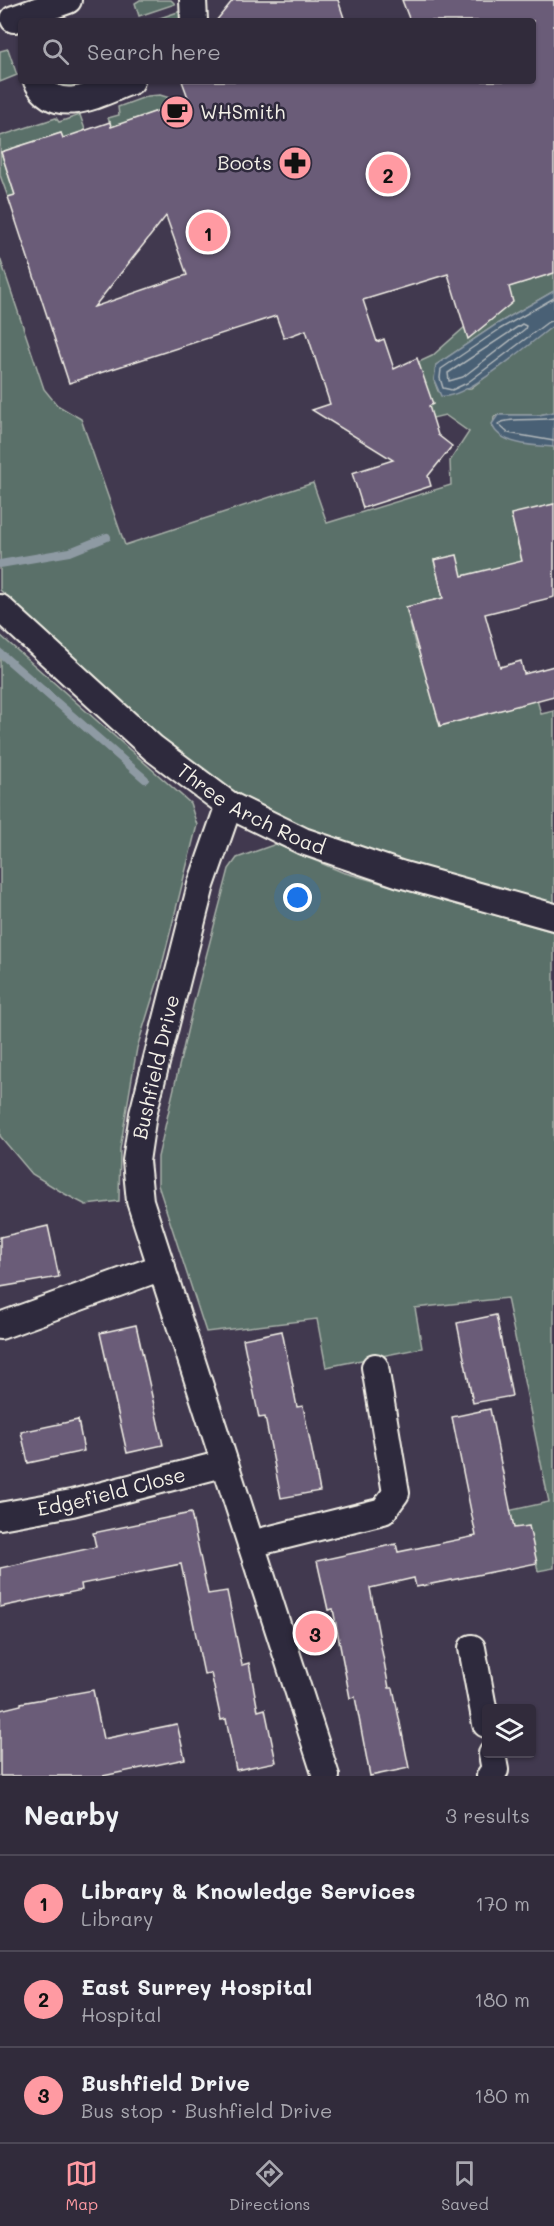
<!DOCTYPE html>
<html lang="en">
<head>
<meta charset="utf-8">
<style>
  body { margin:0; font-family:Mali,sans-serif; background:#3d3746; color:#f1f3f6 }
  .controls { position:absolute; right:18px; bottom:18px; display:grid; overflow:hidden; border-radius:6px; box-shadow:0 2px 4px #0004 }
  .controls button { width:54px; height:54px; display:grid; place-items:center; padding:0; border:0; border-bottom:2px solid #4c4755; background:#312b3b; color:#f1f3f6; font:30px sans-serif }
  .you { position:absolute; left:298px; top:898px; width:21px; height:21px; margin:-15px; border:4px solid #fff; border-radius:50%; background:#1a73e8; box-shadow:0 0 0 9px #1a73e833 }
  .badge { display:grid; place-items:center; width:39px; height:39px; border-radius:50%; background:#ff9aa2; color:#111; font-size:20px; font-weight:700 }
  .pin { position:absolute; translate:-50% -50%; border:3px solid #fff; box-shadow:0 2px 6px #0006 }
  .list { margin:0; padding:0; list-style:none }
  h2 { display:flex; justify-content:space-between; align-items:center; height:78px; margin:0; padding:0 24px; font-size:26px }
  h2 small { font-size:20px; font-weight:400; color:#a8a7af }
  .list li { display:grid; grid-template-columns:39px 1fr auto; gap:18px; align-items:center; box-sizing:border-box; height:96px; padding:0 24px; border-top:2px solid #4c4755 }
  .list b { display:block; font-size:22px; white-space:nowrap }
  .list p { margin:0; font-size:20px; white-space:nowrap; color:#a8a7af }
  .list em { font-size:20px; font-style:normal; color:#a8a7af }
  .icon { flex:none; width:33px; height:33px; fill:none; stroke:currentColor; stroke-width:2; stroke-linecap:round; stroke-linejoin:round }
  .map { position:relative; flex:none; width:554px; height:1776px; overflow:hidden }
  .search { position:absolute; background:#312b3b; box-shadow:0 2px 4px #0004; left:18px; right:18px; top:18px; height:66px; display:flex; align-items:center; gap:15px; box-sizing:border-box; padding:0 21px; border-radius:6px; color:#a8a7af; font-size:22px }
  .sheet { height:366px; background:#312b3b }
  nav { display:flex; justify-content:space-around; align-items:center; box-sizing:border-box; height:84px; border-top:2px solid #4c4755; background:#312b3b; font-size:16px; color:#a8a7af }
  nav a { display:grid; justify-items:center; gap:3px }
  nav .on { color:#ff9aa2 }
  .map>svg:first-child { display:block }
</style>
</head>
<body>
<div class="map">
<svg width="554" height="1776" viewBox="0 0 554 1776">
  <rect width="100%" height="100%" fill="#41394f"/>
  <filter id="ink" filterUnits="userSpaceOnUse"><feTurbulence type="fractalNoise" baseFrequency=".0167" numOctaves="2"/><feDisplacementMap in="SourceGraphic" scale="12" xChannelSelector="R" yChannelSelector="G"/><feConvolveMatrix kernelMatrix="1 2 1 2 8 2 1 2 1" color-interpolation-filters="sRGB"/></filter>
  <g filter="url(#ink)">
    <g fill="#5a6f69" stroke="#a7b0a8" stroke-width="1.5">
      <polygon points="140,0 171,0 175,4 139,16 135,3"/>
      <polygon points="181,11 184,21 151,21"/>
      <polygon points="8,49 17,75 0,82 0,51"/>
      <polygon points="55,81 88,81 89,84 70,88"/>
      <polygon points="160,95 183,102 135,119 145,151 117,142 108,118 119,115 118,107 148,96"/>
      <polygon points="80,115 92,150 76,175 61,133 1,152 15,195 8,197 0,175 0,136 56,118 59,122"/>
      <path d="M0 258 44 389 57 405 81 419 125 545 313 483 327 523 451 485 450 461 469 432 445 415 433 418 408 367 432 356 500 296 498 290 554 273V291L497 324 436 365 434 380 438 391 471 388 554 325V412L539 415H498L494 417 493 428 554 447V504L511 515 523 565 462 576 434 560 443 598 406 607 416 648 452 639 440 726 537 700 541 714 554 711V906C446 876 331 851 234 791 150 739 73 657 0 590Z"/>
      <polygon points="0,635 190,803 197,825 159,977 137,1048 120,1149 119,1201 86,1205 65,1194 32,1174 0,1136"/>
      <polygon points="276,844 342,872 554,932 554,1568 538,1571 529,1526 506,1530 503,1512 549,1502 507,1298 415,1308 422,1348 326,1367 317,1319 206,1332 158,1185 158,1157 193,1006 229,869 237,858"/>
    </g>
    <g fill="#4a6075" stroke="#8e9aa3" stroke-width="1.5">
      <path d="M554 291V325C533 341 464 401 441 396L434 380 436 365 497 324Z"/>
      <path d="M554 412 553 447C535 446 498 445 492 424L498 415H539Z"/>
    </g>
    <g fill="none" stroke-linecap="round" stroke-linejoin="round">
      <g stroke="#b0b7ba" stroke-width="1.5">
        <polyline points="554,298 500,329 441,369 440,378 443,388 452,390 467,383 548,322 554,320"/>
        <polygon points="522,324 526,326 525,329 463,377 449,381 448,373"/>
        <path d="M554 418C540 421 506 417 498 424L508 433 554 441"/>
      </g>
      <g stroke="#8e9aa3" stroke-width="8">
        <polyline points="0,564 70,552 107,537"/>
        <polyline points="0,653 145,779"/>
      </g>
    </g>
    <g fill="#6a5c78" stroke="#f4f1e8" stroke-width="1.5" fill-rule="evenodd">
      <polygon points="233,0 338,0 345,21 216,21"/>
      <path d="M402 0H554V273L509 287 513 302 468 339 448 274 363 300 377 342 384 339 394 369 417 358 433 404 429 406 438 435 452 446 428 476 431 486 363 508 352 473 393 460 312 410 330 404 306 330 284 338 276 316 69 383 8 197 15 195 1 152 61 133 63 138 110 122 111 127 189 100 182 81H533V21H410ZM166 216 187 275 94 307Z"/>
      <polygon points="554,504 554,597 485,614 500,667 521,661 524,674 554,666 554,696 440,726 406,607 443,598 434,560 457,555 462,576 522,561 511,514"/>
      <polygon points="48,1226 59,1277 0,1287 0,1237"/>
      <polygon points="496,1315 512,1396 473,1403 457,1323"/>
      <polygon points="136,1325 163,1445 127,1453 100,1333"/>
      <polygon points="282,1331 297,1407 303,1406 320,1491 281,1498 265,1417 259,1418 243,1339"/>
      <polygon points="490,1409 514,1528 529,1526 537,1563 416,1587 414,1578 370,1588 389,1688 393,1688 409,1768 370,1776 355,1697 350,1698 333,1609 328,1610 317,1561 396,1544 398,1552 476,1536 452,1417"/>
      <polygon points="78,1420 84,1451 28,1463 21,1432"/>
      <polygon points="191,1513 208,1594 227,1591 242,1665 249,1663 258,1711 265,1709 276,1762 236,1770 226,1719 221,1720 211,1673 204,1674 181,1564 81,1584 82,1590 0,1607 0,1568 96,1547 93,1533"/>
      <polygon points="93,1690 103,1739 177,1724 185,1759 103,1776 0,1776 0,1710 21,1705 21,1703"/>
    </g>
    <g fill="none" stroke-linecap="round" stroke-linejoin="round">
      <defs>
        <g id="minor">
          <polyline points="193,0 194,21"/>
          <polyline points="14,19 68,0"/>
          <path d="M37 81C57 119 101 92 131 81"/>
          <path id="s1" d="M0 608 153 748 229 805 303 841 400 874 554 917"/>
          <polyline points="229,805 201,885 143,1114 136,1161 140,1201 326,1776"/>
          <polyline points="0,1326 162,1267"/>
          <path id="s2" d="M0 1516 72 1503 223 1464"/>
          <polyline points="251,1544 383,1511 396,1493 375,1367"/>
          <polyline points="472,1648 486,1724"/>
          <polyline points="490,1776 495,1770 492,1754"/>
        </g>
      </defs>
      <use href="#minor" stroke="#f4f1e8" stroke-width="30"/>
      <use href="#minor" stroke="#2f2a3d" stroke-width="26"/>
    </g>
  </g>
  <defs>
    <symbol id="cafe-disc" viewBox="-11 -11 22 22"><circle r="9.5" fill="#ff9aa2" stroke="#2f2a3d"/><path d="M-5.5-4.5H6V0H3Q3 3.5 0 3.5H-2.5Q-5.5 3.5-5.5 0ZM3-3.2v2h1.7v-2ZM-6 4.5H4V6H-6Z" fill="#111"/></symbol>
    <symbol id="pharmacy-disc" viewBox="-11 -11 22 22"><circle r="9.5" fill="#ff9aa2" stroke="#2f2a3d"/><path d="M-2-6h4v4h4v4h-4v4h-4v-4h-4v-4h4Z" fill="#111"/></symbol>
  </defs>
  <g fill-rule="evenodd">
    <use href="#cafe-disc" x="158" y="93" width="38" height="38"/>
    <use href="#pharmacy-disc" x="276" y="144" width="38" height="38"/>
  </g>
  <g text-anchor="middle" stroke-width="5" stroke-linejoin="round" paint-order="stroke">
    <g font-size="20" fill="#f4f1e8" stroke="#2f2a3d" text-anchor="start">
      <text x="200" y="119">WHSmith</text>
      <text x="272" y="170" text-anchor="end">Boots</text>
    </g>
    <g font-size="20" fill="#f4f1e8" stroke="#2f2a3d">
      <text dy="7" stroke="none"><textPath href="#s1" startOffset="324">Three Arch Road</textPath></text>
      <text transform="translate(156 1067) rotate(-77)" y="7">Bushfield Drive</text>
      <text dy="7" stroke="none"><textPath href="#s2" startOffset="114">Edgefield Close</textPath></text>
    </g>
  </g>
</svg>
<div class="controls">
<button><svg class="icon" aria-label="layers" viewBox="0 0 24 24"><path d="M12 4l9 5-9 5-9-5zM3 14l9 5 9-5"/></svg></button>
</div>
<div class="you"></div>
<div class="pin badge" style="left:208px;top:232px">1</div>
<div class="pin badge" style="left:388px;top:174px">2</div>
<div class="pin badge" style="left:315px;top:1633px">3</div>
<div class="search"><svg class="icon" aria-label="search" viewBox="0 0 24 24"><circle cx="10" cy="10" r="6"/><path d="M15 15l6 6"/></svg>Search here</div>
</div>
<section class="sheet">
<h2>Nearby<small>3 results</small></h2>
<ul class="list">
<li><span class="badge">1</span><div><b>Library &amp; Knowledge Services</b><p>Library</p></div><em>170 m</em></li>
<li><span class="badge">2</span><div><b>East Surrey Hospital</b><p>Hospital</p></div><em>180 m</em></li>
<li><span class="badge">3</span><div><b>Bushfield Drive</b><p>Bus stop · Bushfield Drive</p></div><em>180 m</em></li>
</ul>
</section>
<nav>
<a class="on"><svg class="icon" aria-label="map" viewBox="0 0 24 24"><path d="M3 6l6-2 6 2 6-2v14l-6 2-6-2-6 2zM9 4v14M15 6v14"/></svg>Map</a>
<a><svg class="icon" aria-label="directions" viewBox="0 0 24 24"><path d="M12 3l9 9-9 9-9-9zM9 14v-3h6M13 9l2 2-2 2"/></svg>Directions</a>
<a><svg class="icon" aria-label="saved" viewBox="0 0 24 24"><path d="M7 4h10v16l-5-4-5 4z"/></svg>Saved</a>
</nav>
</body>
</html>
